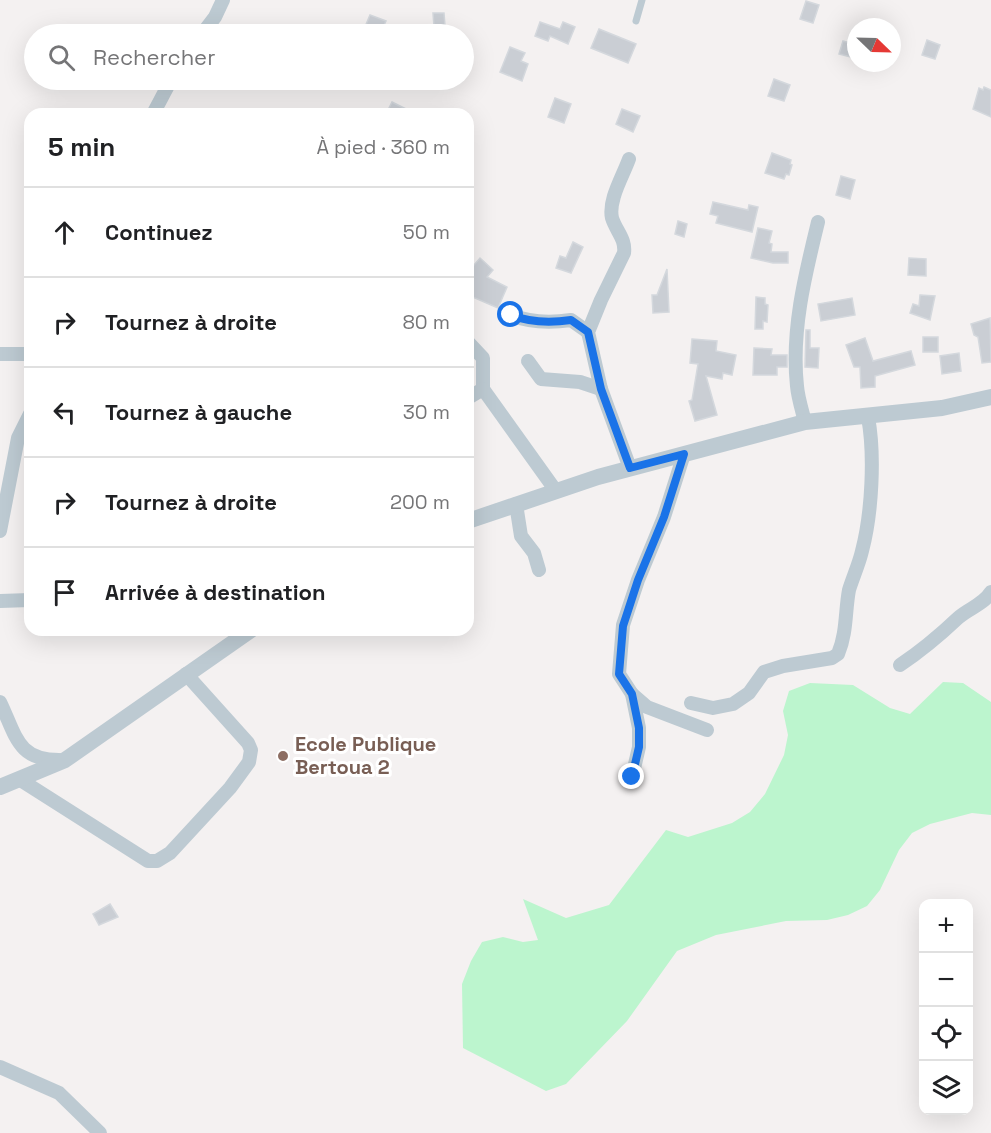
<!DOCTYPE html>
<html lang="fr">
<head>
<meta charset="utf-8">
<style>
  body { margin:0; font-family:"Space Grotesk",sans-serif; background:#f6f6f6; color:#202124 }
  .controls { position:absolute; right:18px; bottom:18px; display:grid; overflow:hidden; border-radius:12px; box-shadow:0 6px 24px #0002 }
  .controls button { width:54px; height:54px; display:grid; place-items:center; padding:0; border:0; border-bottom:2px solid #e0e0e0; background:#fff; color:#202124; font:30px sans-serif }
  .compass { position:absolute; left:847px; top:18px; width:54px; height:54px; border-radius:50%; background:#fff; box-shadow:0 6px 24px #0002; rotate:113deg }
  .stop { position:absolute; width:18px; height:18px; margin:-14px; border:4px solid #1a73e8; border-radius:50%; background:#fff }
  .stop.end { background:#1a73e8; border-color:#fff; box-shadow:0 2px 6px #0008 }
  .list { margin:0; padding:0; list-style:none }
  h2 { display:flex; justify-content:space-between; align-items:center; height:78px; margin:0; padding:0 24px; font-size:26px }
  h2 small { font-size:20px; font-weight:400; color:#757577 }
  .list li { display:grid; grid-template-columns:39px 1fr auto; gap:18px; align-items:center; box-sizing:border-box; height:90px; padding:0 24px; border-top:2px solid #e0e0e0 }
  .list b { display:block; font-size:22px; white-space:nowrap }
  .list em { font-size:20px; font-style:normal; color:#757577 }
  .icon { flex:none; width:33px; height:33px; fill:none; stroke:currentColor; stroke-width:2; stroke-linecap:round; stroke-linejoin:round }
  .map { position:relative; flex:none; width:991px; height:1133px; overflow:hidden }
  .search { position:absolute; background:#fff; box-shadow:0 6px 24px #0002; left:24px; top:24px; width:450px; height:66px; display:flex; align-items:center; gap:15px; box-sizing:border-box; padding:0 21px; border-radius:33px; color:#757577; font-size:22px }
  .panel { position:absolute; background:#fff; box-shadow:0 6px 24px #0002; left:24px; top:108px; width:450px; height:528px; border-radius:18px }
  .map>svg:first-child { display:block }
</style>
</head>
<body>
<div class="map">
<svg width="991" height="1133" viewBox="0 0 991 1133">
  <rect width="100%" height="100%" fill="#f4f1f1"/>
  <polygon fill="#bcf5ce" points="943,682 963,683 991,702 991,815 972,813 930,824 912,833 899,850 880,890 867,906 848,915 827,920 786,921 716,935 677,951 627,1021 566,1084 546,1091 463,1048 462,984 471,961 482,942 503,937 523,942 538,940 523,899 566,918 609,905 666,830 688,837 732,823 750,812 765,794 784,755 788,735 783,711 789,691 810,683 853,685 890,708 910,714"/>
  <g fill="#caced4" stroke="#d4d8dd" stroke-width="1.5">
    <polygon points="806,1 819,5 813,23 800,19"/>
    <polygon points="433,13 444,13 445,26 434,27"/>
    <polygon points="370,15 386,21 380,34 362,34"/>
    <polygon points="540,22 560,29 563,22 575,27 568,44 550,36 548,41 535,36"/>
    <polygon points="599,29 636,44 628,63 591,48"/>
    <polygon points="927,40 940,45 935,59 922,55"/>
    <polygon points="843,41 854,44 851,57 839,54"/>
    <polygon points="510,47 525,53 521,61 528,64 522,81 500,72"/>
    <polygon points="774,79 790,85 784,101 768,96"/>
    <polygon points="984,87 991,90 991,117 973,109 979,88 983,90"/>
    <polygon points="555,98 571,104 564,123 548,117"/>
    <polygon points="392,102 416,114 386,114"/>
    <polygon points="622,109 640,116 633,132 616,124"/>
    <polygon points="772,153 791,160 790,164 792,165 789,175 786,174 784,179 765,173"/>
    <polygon points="841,176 855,180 850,199 836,195"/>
    <polygon points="713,202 748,210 749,205 758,207 752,232 716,223 718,216 710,214"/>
    <polygon points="678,221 687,224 684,237 675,234"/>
    <polygon points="758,228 772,231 769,243 772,244 771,252 788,252 788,263 773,263 751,258"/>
    <polygon points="573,242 583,247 571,273 556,268 560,256 566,258"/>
    <polygon points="480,258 493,270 487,277 507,287 498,308 468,295 468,272"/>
    <polygon points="909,258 926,259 926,276 908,275"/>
    <polygon points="667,269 669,312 653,313 652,295 657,295"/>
    <polygon points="920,295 935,296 930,320 910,313 913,304 919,306"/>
    <polygon points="756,297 765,298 765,304 768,305 767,322 763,321 763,329 755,329"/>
    <polygon points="852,298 855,315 821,321 818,304"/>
    <polygon points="990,318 991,362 982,363 978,337 974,335 971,324"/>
    <polygon points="806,330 810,330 810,348 819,348 818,368 805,367"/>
    <rect x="923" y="337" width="15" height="15"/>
    <polygon points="865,338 873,361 911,351 915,365 875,376 875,387 861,388 860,367 854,367 846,345"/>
    <polygon points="692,339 717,341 716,351 736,355 732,375 723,373 722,379 706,376 717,415 695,421 689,401 692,400 698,364 690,363"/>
    <polygon points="754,348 772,349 771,355 787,355 787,367 777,367 777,375 753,375"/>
    <polygon points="959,353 961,371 942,374 940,356"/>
    <polygon points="110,904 118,917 99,925 93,914"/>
  </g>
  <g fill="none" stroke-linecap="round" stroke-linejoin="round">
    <polyline stroke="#bdcad2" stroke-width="7" points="636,21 642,0"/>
    <g stroke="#bdcad2" stroke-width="14">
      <polyline points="202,34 215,17 223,0"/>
      <polyline points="153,114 171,80"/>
      <path d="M629 159C623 176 608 200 612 218 616 231 626 239 624 253L601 300 588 332 601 389 630 468"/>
      <path d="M511 315C531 323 550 323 571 320L588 332"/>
      <polyline points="468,342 483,358 483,389 556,491"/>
      <polyline points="0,354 30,354"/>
      <polyline points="528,361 541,379 580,382 601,389"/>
      <polyline points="468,398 483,389"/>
      <path d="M805 422C802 410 798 398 797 386 791 331 805 275 818 222"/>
      <polyline points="516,504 521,536 534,553 539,570"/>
      <polyline points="0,531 18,438 30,414"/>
      <polyline points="0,601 30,600"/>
      <path d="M900 665C921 651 940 635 958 618 969 608 983 605 991 592"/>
      <polyline points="632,694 647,707 707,730"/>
      <path d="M0 702C16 735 17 760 59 760"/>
      <path d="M691 703 713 708 733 704 749 693 764 672 783 666 832 658 838 654C847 633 845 611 849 590 853 577 859 564 862 551 872 513 875 455 868 417"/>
      <polyline points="632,777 639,747 639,728 632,694 619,674 623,625 638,580 664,517 684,454"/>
      <polyline points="19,779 148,861 157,861 170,853 230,788 249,762 251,750 248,743 186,674"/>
      <polyline points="0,1067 59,1093 100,1133"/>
    </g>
    <g stroke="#bdcad2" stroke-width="16">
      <polyline points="468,521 598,477 805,422 942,408 991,397"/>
      <polyline points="0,787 65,760 251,630"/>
    </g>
  </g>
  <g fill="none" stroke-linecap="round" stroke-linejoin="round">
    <path stroke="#1a73e8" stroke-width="8" d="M511 315C531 323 550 323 571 320L588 332 601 389 630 468 684 454 664 517 638 580 623 626 619 674 632 694 639 728V747L632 777"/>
  </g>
  <circle fill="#8d6e63" stroke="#fff" stroke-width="2" cx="283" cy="756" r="6"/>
  <g text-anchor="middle" stroke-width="6" stroke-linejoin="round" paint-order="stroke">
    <g font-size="20" font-weight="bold" fill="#785e54" stroke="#fff" text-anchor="start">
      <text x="295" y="751">Ecole Publique<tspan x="295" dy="23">Bertoua 2</tspan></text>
    </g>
  </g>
</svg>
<div class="controls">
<button>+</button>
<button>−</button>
<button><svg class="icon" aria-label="locate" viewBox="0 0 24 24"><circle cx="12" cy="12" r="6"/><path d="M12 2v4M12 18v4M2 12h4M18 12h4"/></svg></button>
<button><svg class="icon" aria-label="layers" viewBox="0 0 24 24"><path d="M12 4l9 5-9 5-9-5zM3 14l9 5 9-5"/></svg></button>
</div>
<svg class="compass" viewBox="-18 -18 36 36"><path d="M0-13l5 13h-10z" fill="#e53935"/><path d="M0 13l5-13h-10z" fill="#757577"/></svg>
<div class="stop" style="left:511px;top:315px"></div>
<div class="stop end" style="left:632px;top:777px"></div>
<div class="search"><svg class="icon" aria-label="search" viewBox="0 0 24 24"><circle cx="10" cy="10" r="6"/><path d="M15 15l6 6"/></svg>Rechercher</div>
<section class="panel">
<h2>5 min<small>À pied · 360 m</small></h2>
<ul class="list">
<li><svg class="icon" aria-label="ahead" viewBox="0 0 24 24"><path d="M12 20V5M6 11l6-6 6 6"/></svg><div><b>Continuez</b></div><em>50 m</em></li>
<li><svg class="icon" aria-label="right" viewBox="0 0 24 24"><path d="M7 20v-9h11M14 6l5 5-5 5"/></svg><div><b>Tournez à droite</b></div><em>80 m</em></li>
<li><svg class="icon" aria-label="left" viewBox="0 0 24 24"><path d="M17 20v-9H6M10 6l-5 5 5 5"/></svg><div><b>Tournez à gauche</b></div><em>30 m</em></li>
<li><svg class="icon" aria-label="right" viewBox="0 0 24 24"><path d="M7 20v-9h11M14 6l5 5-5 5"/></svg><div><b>Tournez à droite</b></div><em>200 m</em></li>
<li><svg class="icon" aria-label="arrive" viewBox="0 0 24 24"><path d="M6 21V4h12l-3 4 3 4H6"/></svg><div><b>Arrivée à destination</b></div></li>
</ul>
</section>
</div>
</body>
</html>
